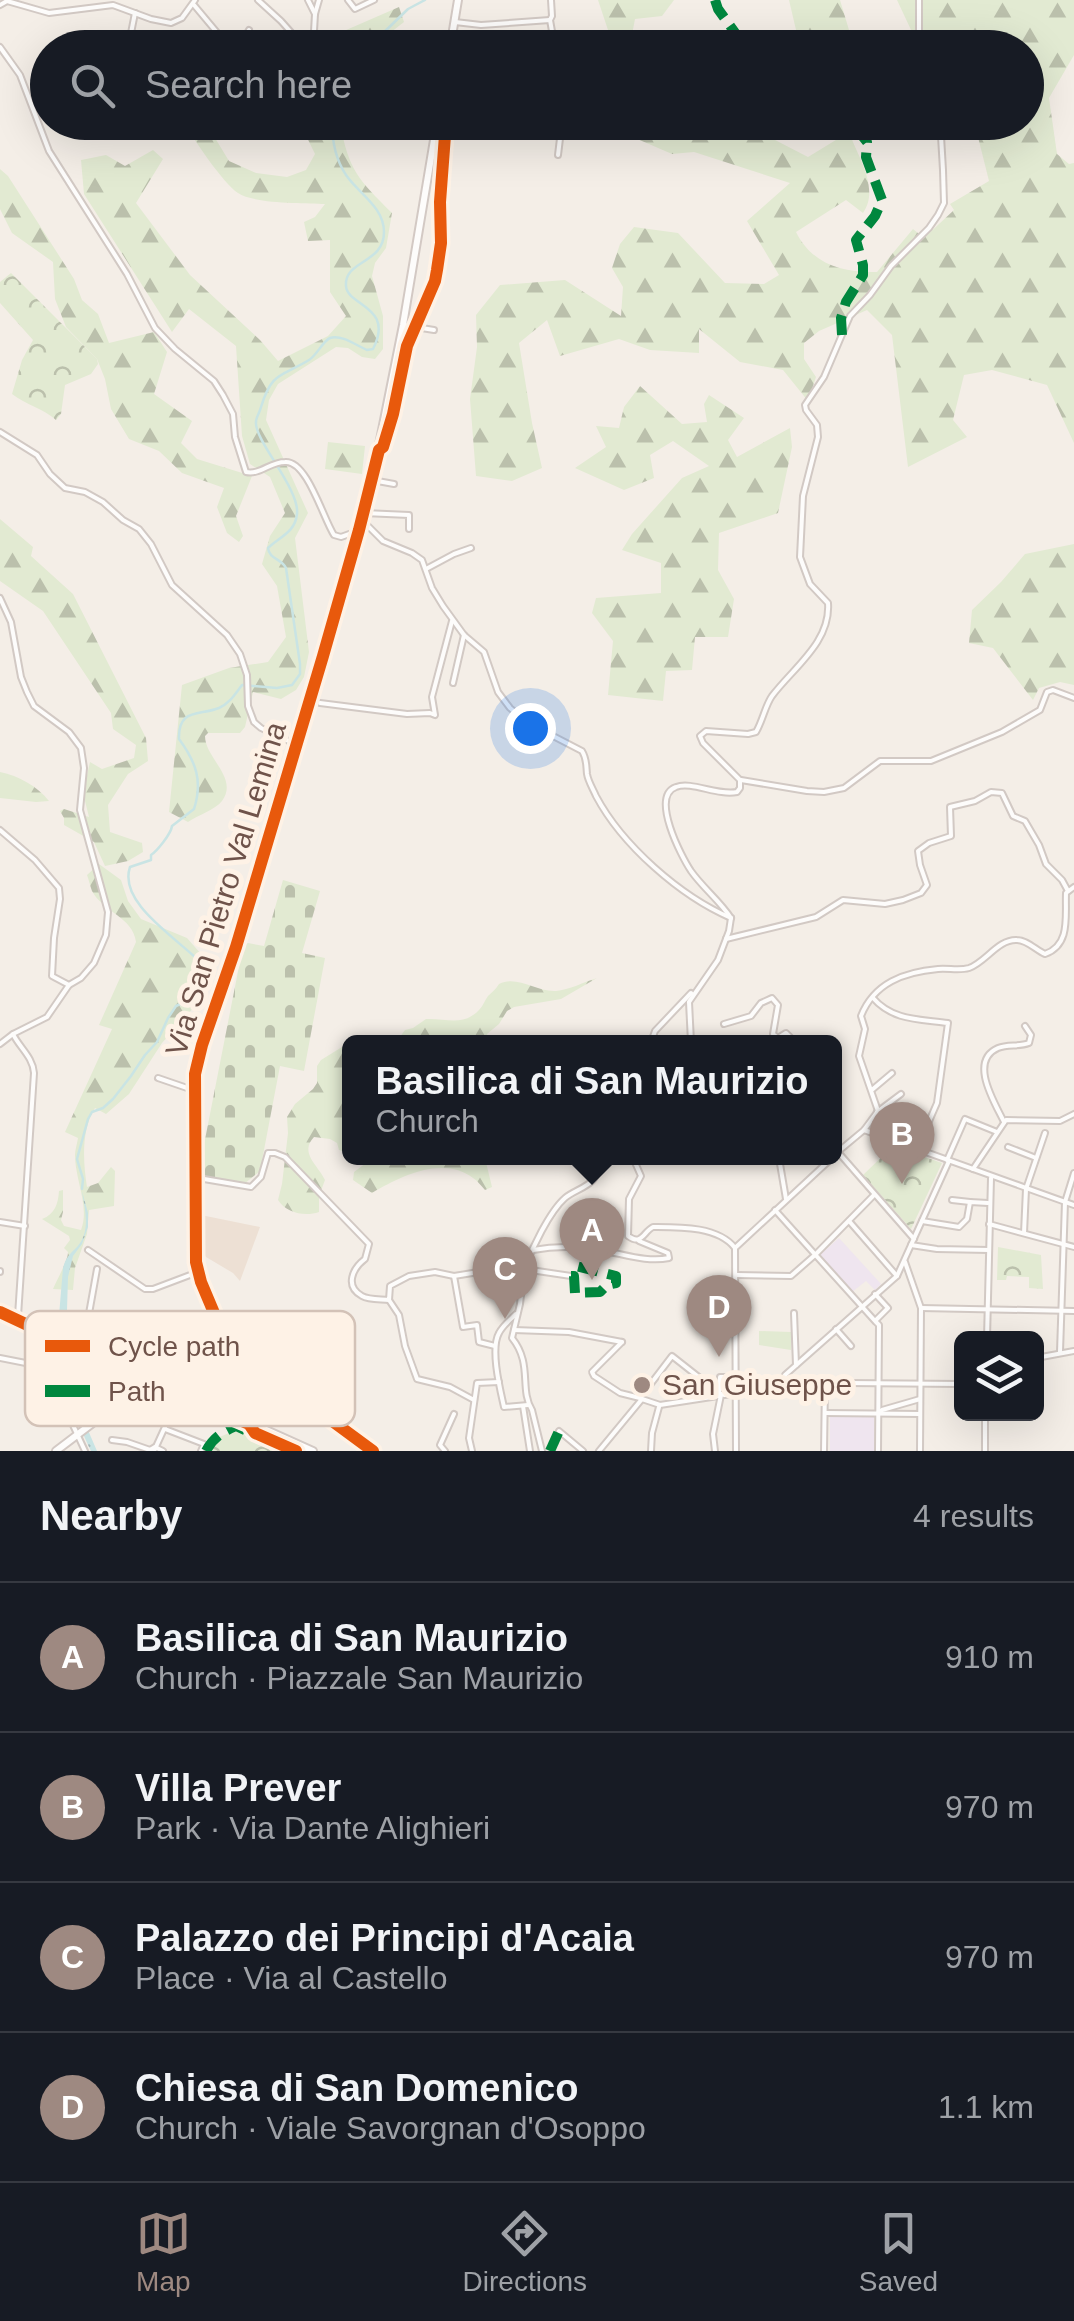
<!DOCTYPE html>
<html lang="en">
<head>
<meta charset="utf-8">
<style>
  body { margin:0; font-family:Helvetica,sans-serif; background:#242831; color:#f1f3f6 }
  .controls { position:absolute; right:30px; bottom:30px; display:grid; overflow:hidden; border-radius:15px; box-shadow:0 10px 40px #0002 }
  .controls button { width:90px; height:90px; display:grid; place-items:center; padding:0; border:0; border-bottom:2px solid #363941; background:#171b24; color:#f1f3f6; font:50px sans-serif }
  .you { position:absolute; left:530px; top:728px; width:35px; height:35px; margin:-25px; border:8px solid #fff; border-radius:50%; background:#1a73e8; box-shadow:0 0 0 15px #1a73e833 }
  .badge { display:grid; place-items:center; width:65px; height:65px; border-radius:50%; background:#9e8981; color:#fff; font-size:32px; font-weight:700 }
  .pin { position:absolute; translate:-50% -82px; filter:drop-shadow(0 2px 5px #0008) }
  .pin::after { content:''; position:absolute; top:52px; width:35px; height:30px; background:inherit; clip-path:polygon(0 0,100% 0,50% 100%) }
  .popup { position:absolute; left:342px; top:1035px; width:500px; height:130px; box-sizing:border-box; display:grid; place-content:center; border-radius:15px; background:#171b24; filter:drop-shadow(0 2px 8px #0005); font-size:32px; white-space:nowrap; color:#9ea1a6 }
  .popup b { font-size:38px; color:#f1f3f6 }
  .popup::after { content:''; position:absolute; left:50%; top:100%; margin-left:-20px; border:20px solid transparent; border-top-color:#171b24 }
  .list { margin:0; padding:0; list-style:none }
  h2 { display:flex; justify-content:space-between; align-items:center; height:130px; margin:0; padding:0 40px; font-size:42px }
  h2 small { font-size:32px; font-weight:400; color:#9ea1a6 }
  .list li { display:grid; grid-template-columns:65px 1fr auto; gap:30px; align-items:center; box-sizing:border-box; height:150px; padding:0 40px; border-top:2px solid #363941 }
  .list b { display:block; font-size:38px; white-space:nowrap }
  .list p { margin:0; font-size:32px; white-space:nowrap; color:#9ea1a6 }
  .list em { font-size:32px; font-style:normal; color:#9ea1a6 }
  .icon { flex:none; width:55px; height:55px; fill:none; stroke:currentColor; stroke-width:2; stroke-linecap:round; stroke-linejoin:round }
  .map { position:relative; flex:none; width:1074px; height:1451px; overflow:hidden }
  .search { position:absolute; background:#171b24; box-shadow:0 10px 40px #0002; left:30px; right:30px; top:30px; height:110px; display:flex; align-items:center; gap:25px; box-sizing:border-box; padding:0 35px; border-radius:55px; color:#9ea1a6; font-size:38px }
  .sheet { height:730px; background:#171b24 }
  nav { display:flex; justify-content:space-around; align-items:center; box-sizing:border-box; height:140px; border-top:2px solid #363941; background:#171b24; font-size:28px; color:#9ea1a6 }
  nav a { display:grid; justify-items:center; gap:5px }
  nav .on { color:#9e8981 }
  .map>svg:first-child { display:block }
</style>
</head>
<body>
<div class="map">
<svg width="1074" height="1451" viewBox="0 0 1074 1451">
  <defs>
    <pattern id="forest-firs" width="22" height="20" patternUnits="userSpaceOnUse" patternTransform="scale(2.5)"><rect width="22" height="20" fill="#e2ead2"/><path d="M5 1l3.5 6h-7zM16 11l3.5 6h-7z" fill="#bbc0ac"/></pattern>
    <pattern id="cemetery-stones" width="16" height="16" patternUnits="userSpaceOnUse" patternTransform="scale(2.5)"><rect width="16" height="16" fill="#e2ead2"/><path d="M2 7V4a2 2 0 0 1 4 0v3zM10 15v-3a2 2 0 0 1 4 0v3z" fill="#bbc0ac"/></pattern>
    <pattern id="park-crowns" width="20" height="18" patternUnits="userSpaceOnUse" patternTransform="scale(2.5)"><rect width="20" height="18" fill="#e2ead2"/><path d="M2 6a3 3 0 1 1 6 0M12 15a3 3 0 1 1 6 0" fill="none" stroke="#bbc0ac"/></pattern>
    <pattern id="water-ripples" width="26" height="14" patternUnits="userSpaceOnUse" patternTransform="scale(2.5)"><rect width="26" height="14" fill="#c9e4e4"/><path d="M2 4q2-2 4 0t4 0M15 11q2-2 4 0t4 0" fill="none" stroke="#a7bbbb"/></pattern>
  </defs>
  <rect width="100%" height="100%" fill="#f4eee7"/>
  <polygon fill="#ede0d4" points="196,1214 260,1227 240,1281 233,1273 206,1257 198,1246"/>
  <g fill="#efe5ef">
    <polygon points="839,1238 881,1284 875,1290 866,1281 852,1292 820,1255"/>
    <rect x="830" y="1417" width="44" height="34"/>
  </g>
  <polygon fill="#e2ead2" points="759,1331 791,1332 791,1350 759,1345"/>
  <g fill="url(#forest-firs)">
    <polygon points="598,0 674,0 662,16 635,19 631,40 633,47 614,48"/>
    <polygon points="789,0 840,0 849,30 839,47 800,47"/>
    <path d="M897 0H1074V55L1049 98 1057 154 1069 164 1074 163V443L1047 385 992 370 964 375 953 420 967 437 908 467 892 335 867 310 819 331 804 343V359L816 377 808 401 783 370 740 362 699 329V353L650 350 619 339 560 356 547 320 519 343 532 423 542 468 512 481 476 476 470 399 477 347 476 315 500 285 565 280 621 316 623 287 612 268 620 244 634 227 678 233 725 283 764 284 779 275 747 221 790 183 694 152 672 154 628 135 627 123H742L808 157 849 132C858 157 880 189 863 213L846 200 796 232C812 264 842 273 877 272L913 229 924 238 954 210 950 204 989 181 977 133 971 123 1026 122V48L919 47Z"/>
    <polygon points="399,7 404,22 372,47 323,47 337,34"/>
    <path d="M185 123H206L229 161 256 173 287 177 306 170 315 154 300 123H340C349 171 358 179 392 213L386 248 375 263 372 276 383 316V349L375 359 362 357 348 348 336 347 278 384 269 400 266 420 308 513 295 538 309 652 304 677 296 690 281 699 253 692 245 727 240 733H208L205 736C205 758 239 778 222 801 215 810 198 815 188 822L169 812 182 685 229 668 268 662 286 637 277 586 262 564 270 536 285 513 270 477 250 464 242 436 236 346 189 309 172 332 84 194 81 160 106 155 125 166 153 150 163 159 136 203 190 275 260 340 278 361 328 336 346 316 330 292V240L308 241 304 222 315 217 325 204C304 203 254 204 238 193 224 184 192 138 185 123Z"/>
    <polygon points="0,169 8,176 74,279 82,300 98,314 109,343 154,332 167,352 154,394 192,421 181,443 197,459 252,476 236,516 243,536 239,542 227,533 217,507 224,488 182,473 159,451 129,439 111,409 105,379 97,359 66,327 55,299 53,262 12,233 0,209"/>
    <polygon points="640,386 682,424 707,422 704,404 709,395 744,418 728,440 737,457 790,428 792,447 778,513 719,533 718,570 734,599 728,637 695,637 692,670 666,671 663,701 608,695 613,641 592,613 596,598 661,593 661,563 622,550 632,534 682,478 709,466 673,441 650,455 654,478 624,490 575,468 606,447 596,426 619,428 624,407"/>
    <polygon points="328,442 365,446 362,474 325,469"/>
    <polygon points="0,519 33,547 31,556 73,594 146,738 148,761 128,774 108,805 110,832 142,843 143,852 128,861 105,866 94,842 64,825 64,818 60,811 64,809 89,817 83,793 90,762 102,769 134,758 136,745 113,729 111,713 43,611 0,581"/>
    <polygon points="1074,544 1074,685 1060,682 1039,688 1033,700 993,648 969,643 972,610 1001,582 1025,554"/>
    <path d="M0 772C19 776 37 786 49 801L36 802 0 798Z"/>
    <path d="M99 864 121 880 128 901 141 919 187 938 210 964 211 979 204 996 162 1043 129 1094 106 1114 95 1108C81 1130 83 1162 87 1187L98 1183 111 1167 115 1171 114 1206 89 1210 87 1234 75 1268 73 1290 53 1289C57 1279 68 1261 68 1252L64 1248 70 1240 69 1236 42 1219C55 1214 58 1204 59 1191L63 1190V1212L61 1220 64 1226 81 1230C90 1207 75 1180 75 1155 75 1150 77 1144 78 1138L65 1132 112 1029 99 1025 136 942C133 917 103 912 92 891 90 886 89 880 87 875Z"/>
    <path d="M597 978 561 999 514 1007 507 1011 499 1024 487 1034 489 1042H396L405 1030 413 1028 426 1019C446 1018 463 1027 479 1010 483 1006 485 1000 488 996 492 992 496 989 499 984 518 975 535 992 556 991 569 990 584 982 597 978Z"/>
    <path d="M342 1047 349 1049V1153L339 1150 337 1143 330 1139 314 1137C299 1153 318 1165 325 1180L319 1196V1212C305 1217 286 1213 278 1200L282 1184 288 1133 287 1117 295 1104 313 1089 317 1083V1066L321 1060Z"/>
    <path d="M363 1158H485L492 1187 485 1190C481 1186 478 1181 473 1178 443 1155 399 1177 372 1193L353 1180 354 1172 366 1163Z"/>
  </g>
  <polygon fill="url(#cemetery-stones)" points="283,880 320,891 302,953 325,958 304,1071 280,1066 260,1171 244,1184 202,1175 199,1170 243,946 248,943 264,946"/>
  <g fill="url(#park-crowns)">
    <path d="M11 273 97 359 98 364 91 374 65 385 61 414 56 420C43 408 26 405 12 394L22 360 33 340 0 303V282Z"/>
    <polygon points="893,1146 942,1163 911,1229 863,1175"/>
    <polygon points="998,1247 1041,1255 1043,1289 1029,1288 1029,1277 1007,1276 1006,1280 997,1280"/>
    <polygon points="234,1431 239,1432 282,1451 208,1451 217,1438"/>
  </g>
  <path fill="url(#water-ripples)" d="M82 1191 88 1213V1227L82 1244 73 1256 68 1277 65 1377 97 1451H91L88 1445 65 1393 55 1363 63 1268C66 1257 69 1255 77 1247 91 1232 85 1210 82 1191Z"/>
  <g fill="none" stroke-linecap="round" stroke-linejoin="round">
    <g stroke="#c9e4e4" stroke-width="2.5">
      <polyline points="359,48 378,38 408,9 425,0"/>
      <path d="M82 1189 83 1179 77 1159 88 1119 92 1112 103 1108 113 1099 131 1076 145 1055 157 1042 168 1018 176 1006 191 999 206 968C184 942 117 905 130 867L151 860V855C157 851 171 834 172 826L194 809C203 781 196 762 179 739 178 708 199 716 219 708 230 703 235 694 242 685L277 688 292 685 300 674V664L286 568C282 559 269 559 268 548 279 537 295 533 297 514 300 489 254 440 256 422 256 417 260 412 261 407 272 371 281 377 309 360 317 355 323 341 330 338 342 334 357 346 367 350L373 349C395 306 347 306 346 286 344 260 384 264 384 232 384 207 359 194 346 175 336 160 332 140 332 122"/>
    </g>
    <defs>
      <g id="street">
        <polyline points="258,0 281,21 305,48"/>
        <polyline points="308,0 315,14"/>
        <polyline points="348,0 355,9 374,0"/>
        <polyline points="551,0 552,16 550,20 555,48"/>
        <polyline points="0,5 7,1 49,13 113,5 151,19 171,23 182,18 195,0"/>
        <polyline points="194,5 230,48"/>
        <polyline points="455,22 481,25 550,20"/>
        <path d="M0 47 20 75 49 151 127 274 155 328 175 349 214 381 223 395 233 414 235 437 246 472C260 475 270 462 285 462 307 460 323 518 334 535L341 537 355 532"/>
        <polyline points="128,48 135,13"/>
        <polyline points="239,48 249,30"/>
        <polyline points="313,48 315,14 319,0"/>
        <polyline points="919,48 919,0"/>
        <polyline points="270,129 274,122"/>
        <polyline points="113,136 115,122"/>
        <polyline points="558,155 562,122"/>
        <polyline points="403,325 434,330"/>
        <polyline points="0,432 37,455 50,474 65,488 85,492 103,502 123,520 139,529 151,544 172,585 227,635 240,654 247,675 248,706 254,722 261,728 297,745"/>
        <polyline points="372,480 394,484"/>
        <polyline points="364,513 409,515 409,529"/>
        <path d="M363 521 383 541 412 553 422 560 432 588 443 606 464 635 484 652 498 692 510 708 528 723 582 751C587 759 586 765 587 774 588 781 593 789 596 796 622 845 680 896 731 918"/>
        <polyline points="426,569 454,554 471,548"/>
        <path d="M0 598 11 622 21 677 27 692 34 706 69 732 81 748 84 768 80 810 108 912 106 935 94 963 81 978 69 985 47 1017 13 1034C19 1047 33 1057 34 1073L18 1316"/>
        <polyline points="453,683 464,635"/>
        <polyline points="320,703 407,714 430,713 435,715 432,697 452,621"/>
        <polyline points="741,780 807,791 824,792 844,788 880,761 931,761 1002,732 1040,710 1047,692 1053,690 1074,698"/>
        <polyline points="0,830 35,860 59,888 60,899 54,938 52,976 69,985"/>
        <path d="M731 918C720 901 703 888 691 871 681 856 650 796 676 787 692 781 717 796 737 792L740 788V780L703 743 700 736 706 731 748 734 756 732C763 720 765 706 772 696 793 668 831 642 828 603L810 584 800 557 803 496 818 437 817 425 806 410 805 405 824 377 850 316 870 295 891 266 929 228 938 215 944 203 943 170 941 136 936 122"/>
        <polyline points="726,939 816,917 843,900 885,904 903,900 921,893 927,885 920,865 918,851 929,843 951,836 950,807 975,801 991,792 1002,793 1013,816 1025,821 1039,845 1046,864 1062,880 1068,891"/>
        <path d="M873 998C893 1021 920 1019 948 1023L937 1103 917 1149"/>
        <polyline points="724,1024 751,1016 761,1003 772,998 778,1005 773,1034 778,1038 786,1033 790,1037 787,1042"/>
        <polyline points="651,1042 655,1031 691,993"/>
        <polyline points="691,1042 689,1002 718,960 729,931 731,918"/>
        <polyline points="0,1044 13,1034"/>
        <polyline points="158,1078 193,1090"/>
        <polyline points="873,1089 892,1073"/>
        <polyline points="877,1112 901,1094"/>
        <path d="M1004 1122C995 1103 968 1061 998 1048 1008 1044 1019 1047 1029 1043L1031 1035 1025 1026"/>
        <polyline points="864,1130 1074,1205"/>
        <polyline points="1008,1147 1036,1158"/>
        <polyline points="838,1152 914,1239"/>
        <path d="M834 1155 864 1130 878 1111 859 1056 865 1029 861 1016C874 983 904 972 938 969 949 968 959 971 969 968 986 962 998 939 1017 940 1027 940 1036 950 1045 954 1071 945 1065 916 1066 893L1074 887"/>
        <path d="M633 1158 641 1176 629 1199 628 1236C642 1246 643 1232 653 1227 679 1227 718 1226 735 1248"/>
        <polyline points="779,1158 786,1199"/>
        <polyline points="947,1160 965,1119 997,1132"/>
        <polyline points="973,1169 1006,1120 1060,1121 1074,1114"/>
        <path d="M197 1179H204L251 1187 261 1177 268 1153H275L285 1157 369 1244 365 1259C353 1268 344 1286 362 1296 369 1300 381 1299 389 1300L390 1286 409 1276 435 1272 454 1276 503 1268 524 1269C532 1249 549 1212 565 1198 573 1191 586 1188 593 1180 600 1172 596 1166 592 1158"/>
        <polyline points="952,1200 970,1202"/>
        <polyline points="775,1210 875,1321 888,1308 875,1294"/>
        <polyline points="849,1221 897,1276"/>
        <polyline points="922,1221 959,1227 967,1219 970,1202 988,1203"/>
        <polyline points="0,1222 25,1226"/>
        <polyline points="989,1224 1074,1247"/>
        <polyline points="1024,1233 1026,1189 1045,1133"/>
        <polyline points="911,1245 937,1249 989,1250"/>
        <polyline points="735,1248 736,1451"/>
        <polyline points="735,1248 832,1158"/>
        <polyline points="88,1250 145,1289 153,1289 198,1272"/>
        <path d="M533 1250C555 1246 576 1246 598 1250 621 1253 646 1263 669 1258L668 1253 639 1241"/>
        <polyline points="905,1262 921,1308 920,1451"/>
        <polyline points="0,1271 0,1272"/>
        <polyline points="736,1275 791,1276 815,1255 874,1195"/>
        <polyline points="454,1276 463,1327 477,1325 479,1342 495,1346"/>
        <polyline points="389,1300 399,1315 405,1346 417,1379 450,1387 474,1400"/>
        <polyline points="921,1308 1074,1311"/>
        <polyline points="794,1313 796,1365"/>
        <path d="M516 1314C510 1320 503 1325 499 1333 490 1349 500 1389 504 1407L528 1405"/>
        <polyline points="876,1322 879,1325 878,1451"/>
        <polyline points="836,1329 851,1346"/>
        <polyline points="514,1330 569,1332 622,1342"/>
        <polyline points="987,1338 991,1178"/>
        <polyline points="622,1342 592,1372 594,1376 620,1393 640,1398"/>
        <polyline points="83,1347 97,1269"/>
        <polyline points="1060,1352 1065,1202 1074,1173"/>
        <polyline points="0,1358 46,1367 85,1451"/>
        <polyline points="233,1358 320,1412 373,1451"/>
        <polyline points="1036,1358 1074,1351"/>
        <polyline points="736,1377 720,1377 719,1393 724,1395 736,1394"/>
        <polyline points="736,1382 962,1384"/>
        <polyline points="784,1383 785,1375 897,1276 949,1161"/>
        <polyline points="640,1398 672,1356 719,1393"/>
        <polyline points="642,1399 660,1405 718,1396 719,1393"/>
        <polyline points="523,1406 530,1451"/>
        <polyline points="825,1413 920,1414"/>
        <polyline points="878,1413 882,1410 920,1399"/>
        <polyline points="165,1429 204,1444 201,1451"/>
        <polyline points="559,1431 583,1451"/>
        <polyline points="112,1440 127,1442 150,1450 155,1447 163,1451"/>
        <polyline points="154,1451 181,1392"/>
        <polyline points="445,1451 440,1445 454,1414"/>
        <polyline points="472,1451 469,1438 477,1383 499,1382"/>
        <path d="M542 1451 532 1410C519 1389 533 1364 512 1338L520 1304 524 1269 571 1276"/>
        <polyline points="599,1451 642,1399"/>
        <polyline points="651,1451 652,1433 659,1407"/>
        <polyline points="715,1451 713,1434 721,1395"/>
        <polyline points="824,1451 825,1384"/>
        <polyline points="985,1451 985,1414"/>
      </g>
      <g id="secondary">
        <polyline points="450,48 458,0"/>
        <polyline points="0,1310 313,1451"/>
        <polyline points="222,1410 233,1358 201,1282 196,1262 195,1074 202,1045 236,947 323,656 372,480 403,325 437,122"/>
        <polyline points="56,1451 98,1419 123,1365"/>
      </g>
    </defs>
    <use href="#street" stroke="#d2c9c4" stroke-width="8"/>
    <use href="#secondary" stroke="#d3c9c4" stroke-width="10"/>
    <use href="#street" stroke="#fdfcfb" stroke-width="4"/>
    <use href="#secondary" stroke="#fdfcfb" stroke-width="6"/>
    <g stroke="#00873e" stroke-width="10" stroke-dasharray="20 10" stroke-linecap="butt">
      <polyline points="715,0 718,9 746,48"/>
      <polyline points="842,335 841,318 846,302 863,275 863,265 856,240 875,216 882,200 866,157 867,142 851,122"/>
      <polyline points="571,1276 574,1276 575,1293 600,1292 607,1285 616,1283 616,1276 572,1265"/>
      <path d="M206 1451C213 1438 222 1432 236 1426L247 1431"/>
      <polyline points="550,1451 559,1431"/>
    </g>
    <defs>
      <g id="cycleway">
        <polyline points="0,1312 132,1374 249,1424 255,1433 296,1451"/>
        <polyline points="373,1451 320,1412 233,1358 201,1282 196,1262 195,1074 202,1045 236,947 323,656 359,530 379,450 383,447 393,414 407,346 435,281 437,270 441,243 440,202 446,122"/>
      </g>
    </defs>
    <use href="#cycleway" stroke="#fef2e6" stroke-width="19"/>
    <use href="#cycleway" stroke="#e8590c" stroke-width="12"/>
  </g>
  <circle fill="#9e8981" stroke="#fef2e6" stroke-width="4" cx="642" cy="1385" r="10"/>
  <g text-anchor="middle" stroke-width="10" stroke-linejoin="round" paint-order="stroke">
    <g font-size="30" fill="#6f534a" stroke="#fef2e6">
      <text transform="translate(226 889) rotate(-73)" y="10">Via San Pietro Val Lemina</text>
    </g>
    <g font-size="30" fill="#6f534a" stroke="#fef2e6" text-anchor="start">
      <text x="662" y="1395">San Giuseppe</text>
    </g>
  </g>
  <rect x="25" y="1311" width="330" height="115" rx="15" fill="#fef2e6" stroke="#d3c2b7" stroke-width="2.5"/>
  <rect x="45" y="1340" width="45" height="12" fill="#e8590c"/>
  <rect x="45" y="1385" width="45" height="12" fill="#00873e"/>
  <g font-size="28" fill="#6f534a">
    <text x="108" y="1356">Cycle path</text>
    <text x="108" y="1401">Path</text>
  </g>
</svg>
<div class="controls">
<button><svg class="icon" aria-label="layers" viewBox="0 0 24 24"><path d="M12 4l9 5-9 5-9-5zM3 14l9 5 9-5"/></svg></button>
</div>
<div class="you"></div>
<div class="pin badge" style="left:592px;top:1280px">A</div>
<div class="popup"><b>Basilica di San Maurizio</b>Church</div>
<div class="pin badge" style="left:902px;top:1184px">B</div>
<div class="pin badge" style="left:505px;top:1319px">C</div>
<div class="pin badge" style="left:719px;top:1357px">D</div>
<div class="search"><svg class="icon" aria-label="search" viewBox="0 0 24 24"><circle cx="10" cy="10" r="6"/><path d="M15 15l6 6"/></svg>Search here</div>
</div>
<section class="sheet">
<h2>Nearby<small>4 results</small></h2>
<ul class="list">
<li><span class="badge">A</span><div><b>Basilica di San Maurizio</b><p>Church · Piazzale San Maurizio</p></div><em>910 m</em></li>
<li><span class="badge">B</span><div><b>Villa Prever</b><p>Park · Via Dante Alighieri</p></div><em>970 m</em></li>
<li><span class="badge">C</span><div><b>Palazzo dei Principi d'Acaia</b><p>Place · Via al Castello</p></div><em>970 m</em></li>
<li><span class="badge">D</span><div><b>Chiesa di San Domenico</b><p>Church · Viale Savorgnan d'Osoppo</p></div><em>1.1 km</em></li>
</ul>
</section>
<nav>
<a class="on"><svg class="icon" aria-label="map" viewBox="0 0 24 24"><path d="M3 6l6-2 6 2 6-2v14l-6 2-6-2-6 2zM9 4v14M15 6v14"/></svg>Map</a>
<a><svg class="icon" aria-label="directions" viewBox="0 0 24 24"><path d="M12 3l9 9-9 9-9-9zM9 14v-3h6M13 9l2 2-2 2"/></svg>Directions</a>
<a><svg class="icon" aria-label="saved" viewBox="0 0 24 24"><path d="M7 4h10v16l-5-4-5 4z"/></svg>Saved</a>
</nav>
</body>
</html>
